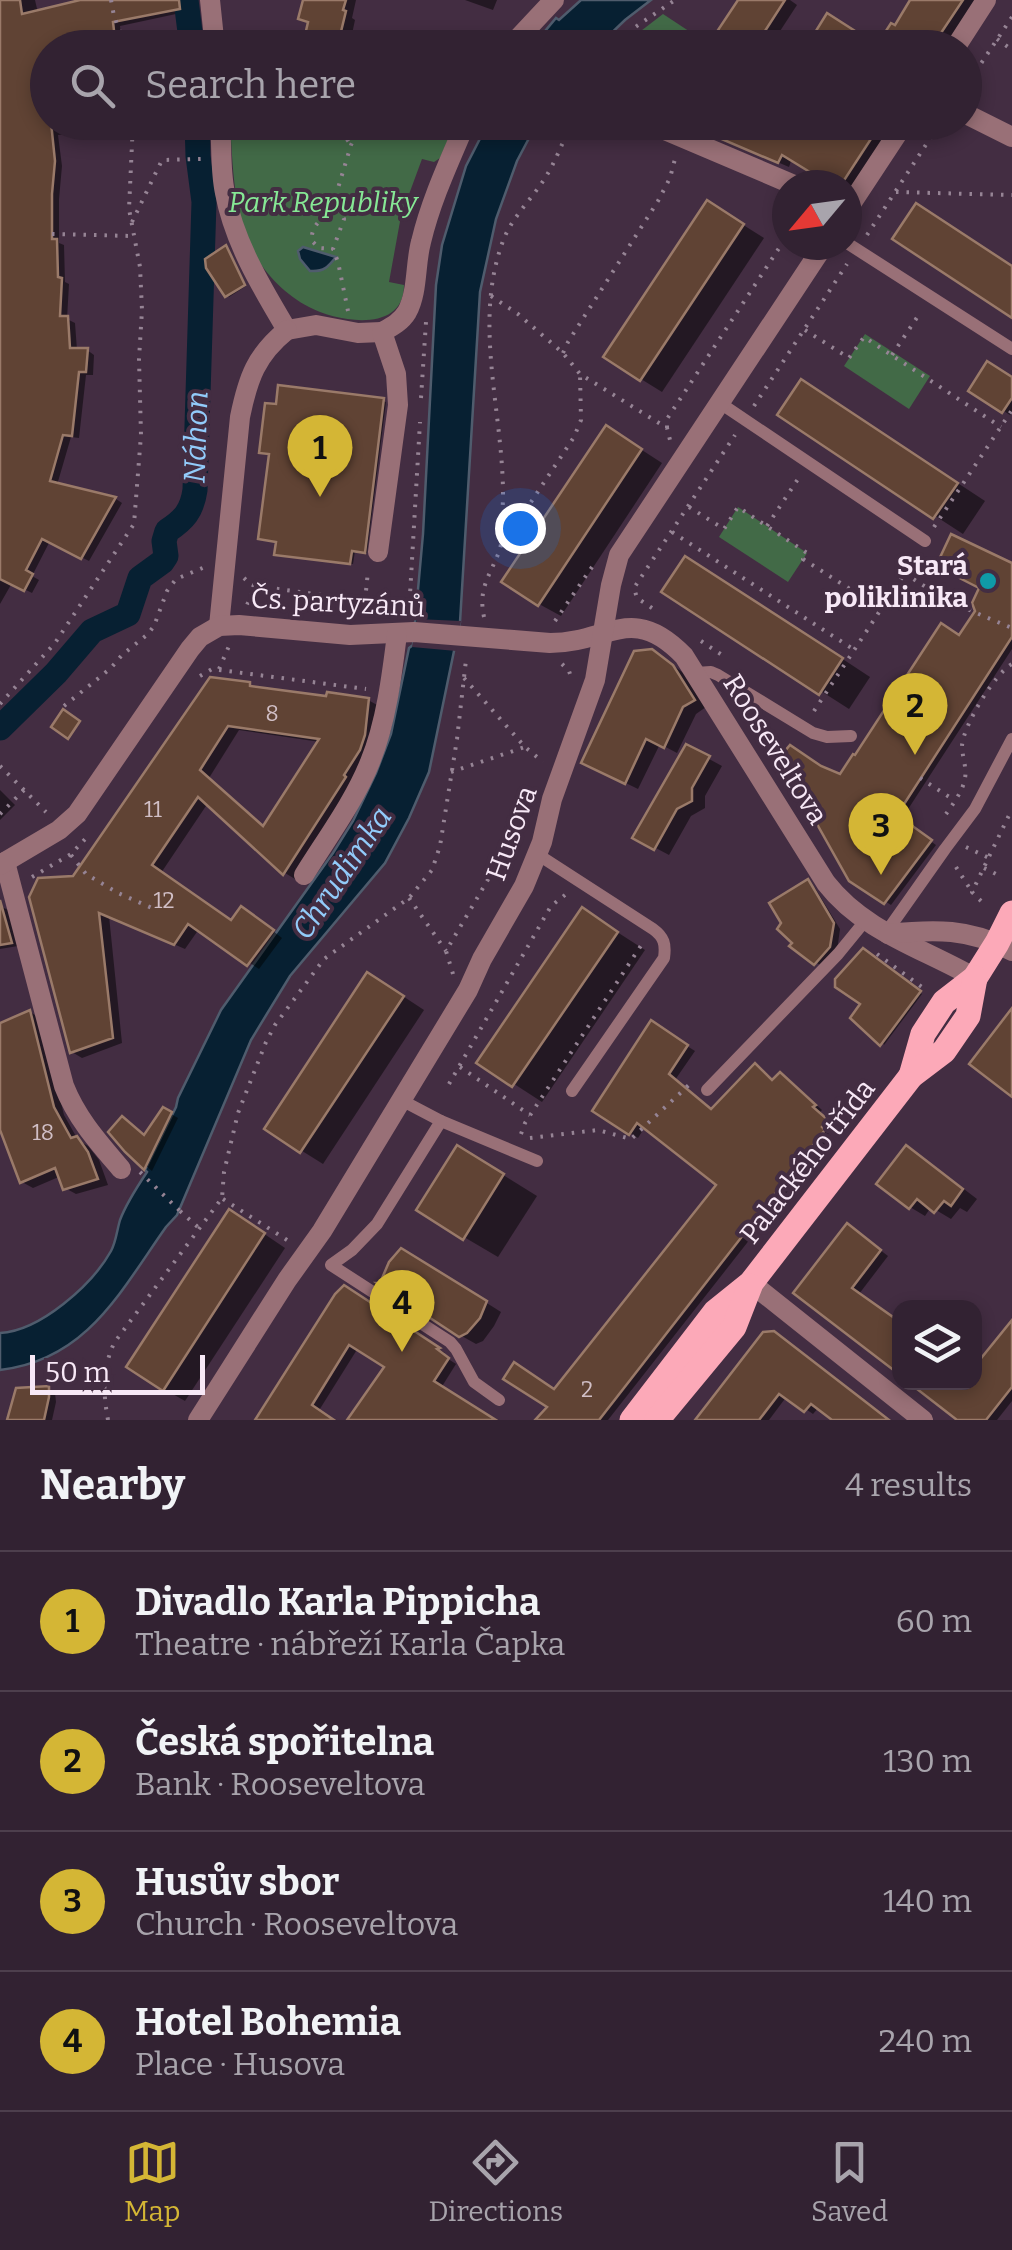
<!DOCTYPE html>
<html lang="en">
<head>
<meta charset="utf-8">
<style>
  body { margin:0; font-family:Bitter,serif; background:#3d2f3e; color:#f1f3f6 }
  .controls { position:absolute; right:30px; bottom:30px; display:grid; overflow:hidden; border-radius:20px; box-shadow:0 5px 15px #0003 }
  .controls button { width:90px; height:90px; display:grid; place-items:center; padding:0; border:0; border-bottom:2px solid #4d3f4d; background:#322232; color:#f1f3f6; font:50px sans-serif }
  .compass { position:absolute; left:772px; top:170px; width:90px; height:90px; border-radius:50%; background:#322232; box-shadow:0 5px 15px #0003; rotate:241deg }
  .scale { position:absolute; left:30px; bottom:25px; width:175px; box-sizing:border-box; padding-left:10px; border:5px solid #f7e8f6; border-top:0; font-size:28px; line-height:35px; white-space:nowrap; color:#f7e8f6; -webkit-text-stroke:8px #432d42; paint-order:stroke }
  .you { position:absolute; left:520px; top:528px; width:35px; height:35px; margin:-25px; border:8px solid #fff; border-radius:50%; background:#1a73e8; box-shadow:0 0 0 15px #1a73e833 }
  .badge { display:grid; place-items:center; width:65px; height:65px; border-radius:50%; background:#d4b635; color:#111; font-size:32px; font-weight:700 }
  .pin { position:absolute; translate:-50% -82px; filter:drop-shadow(0 2px 5px #0008) }
  .pin::after { content:''; position:absolute; top:52px; width:35px; height:30px; background:inherit; clip-path:polygon(0 0,100% 0,50% 100%) }
  .list { margin:0; padding:0; list-style:none }
  h2 { display:flex; justify-content:space-between; align-items:center; height:130px; margin:0; padding:0 40px; font-size:42px }
  h2 small { font-size:32px; font-weight:400; color:#a8a4ac }
  .list li { display:grid; grid-template-columns:65px 1fr auto; gap:30px; align-items:center; box-sizing:border-box; height:140px; padding:0 40px; border-top:2px solid #4d3f4d }
  .list b { display:block; font-size:38px; white-space:nowrap }
  .list p { margin:0; font-size:32px; white-space:nowrap; color:#a8a4ac }
  .list em { font-size:32px; font-style:normal; color:#a8a4ac }
  .icon { flex:none; width:55px; height:55px; fill:none; stroke:currentColor; stroke-width:2; stroke-linecap:round; stroke-linejoin:round }
  .map { position:relative; flex:none; width:1012px; height:1420px; overflow:hidden }
  .search { position:absolute; background:#322232; box-shadow:0 5px 15px #0003; left:30px; right:30px; top:30px; height:110px; display:flex; align-items:center; gap:25px; box-sizing:border-box; padding:0 35px; border-radius:55px; color:#a8a4ac; font-size:38px }
  .sheet { height:690px; background:#322232 }
  nav { display:flex; justify-content:space-around; align-items:center; box-sizing:border-box; height:140px; border-top:2px solid #4d3f4d; background:#322232; font-size:28px; color:#a8a4ac }
  nav a { display:grid; justify-items:center; gap:5px }
  nav .on { color:#d4b635 }
  .map>svg:first-child { display:block }
</style>
</head>
<body>
<div class="map">
<svg width="1012" height="1420" viewBox="0 0 1012 1420">
  <rect width="100%" height="100%" fill="#432d42"/>
  <g fill="#426a47">
    <polygon points="663,14 710,45 708,48 620,47"/>
    <path d="M230 123H455L440 158 434 162 422 159 401 216 389 282 404 285C404 334 337 322 309 307 287 296 265 274 254 253 233 213 233 166 230 123Z"/>
    <polygon points="865,334 930,376 909,409 844,366"/>
    <polygon points="738,507 807,553 788,582 719,537"/>
  </g>
  <g fill="#072032" stroke="#4f5c6d" stroke-width="2.5">
    <polygon points="581,0 651,0 625,20 597,47 536,47 547,32 546,30 556,18 559,20"/>
    <path d="M488 123H537L517 161 496 219 480 292 460 622 429 772 409 818 385 863 290 976 251 1040 177 1215 166 1227C120 1292 87 1360 0 1370V1333C40 1331 92 1285 111 1251 116 1242 117 1230 120 1220 126 1204 137 1187 147 1172L145 1170 176 1107 178 1098 221 1010 333 853 353 821 376 773 391 734 409 648 413 645 423 534 436 285 442 245 466 166Z"/>
    <path d="M303 247 336 257C328 267 324 272 310 271L300 259 298 251Z"/>
  </g>
  <polygon fill="#432d42" points="417,619 461,621 456,651 412,647"/>
  <g fill="#0007" fill-rule="evenodd">
    <polygon points="0,0 35,0 38,13 90,0 173,0 176,14 120,26 122,48 48,48 48,122 74,122 75,133 58,135 62,166 59,199 59,243 64,245 65,282 69,284 67,319 75,323 77,350 87,350 94,355 93,375 86,375 79,438 71,437 57,485 116,499 122,503 89,561 50,541 32,576 39,580 32,593 12,583 0,604"/>
    <polygon points="302,0 356,0 352,18 355,20 349,48 315,48 310,24 301,18 305,2"/>
    <polygon points="465,0 497,0 493,10"/>
    <polygon points="741,0 790,0 797,5 769,48 717,48"/>
    <polygon points="910,0 977,0 946,48 878,48"/>
    <polygon points="230,41 251,41 253,46 265,48 230,48"/>
    <polygon points="813,122 896,122 849,193 847,185 836,185 792,158 789,167 706,132 805,135"/>
    <polygon points="729,216 764,238 662,392 641,379"/>
    <polygon points="227,248 246,286 229,297 227,295"/>
    <polygon points="1012,379 1012,412 1010,415 971,390"/>
    <polygon points="830,399 985,501 963,534 780,415"/>
    <polygon points="383,401 386,402 367,553 355,551 353,564 280,555"/>
    <polygon points="628,441 662,463 561,616 539,604"/>
    <polygon points="1012,566 1012,649 901,820 936,845 891,905 851,879 823,769 841,777 960,638"/>
    <polygon points="715,575 870,677 849,709 665,591"/>
    <polygon points="665,659 686,675 706,707 696,714 677,753 660,744 638,789 597,769"/>
    <path d="M249 685 257 689 328 698 368 700 379 706 355 785 295 879 285 873 208 803 161 873 232 923 252 915 282 938 259 969 199 929 185 949 109 916 122 1043 82 1058 72 1052 74 878ZM239 730 320 742 265 827 209 778Z"/>
    <polygon points="687,747 722,766 705,796 705,808 691,816 669,855 635,837"/>
    <polygon points="0,790 15,805 0,820"/>
    <polygon points="808,884 815,888 840,929 837,951 822,966 815,962"/>
    <polygon points="0,906 8,910 18,946 0,949"/>
    <polygon points="583,910 645,950 542,1102 480,1062"/>
    <polygon points="864,951 922,994 884,1045 864,1003"/>
    <polygon points="389,987 424,1010 323,1164 267,1129"/>
    <polygon points="30,1012 40,1018 64,1115 78,1140 88,1146 99,1160 108,1185 76,1194 65,1188 61,1176 33,1188 22,1182 0,1126 0,1026"/>
    <polygon points="652,1024 695,1051 675,1080 713,1111 763,1071 774,1082 781,1075 789,1080 822,1110 819,1113 834,1126 828,1134 831,1136 608,1420 539,1420 551,1406 555,1391 720,1185 645,1127 638,1138 595,1110"/>
    <polygon points="164,1110 178,1118 152,1171 126,1150 145,1137"/>
    <polygon points="907,1149 922,1157 977,1199 967,1212 960,1208 951,1219 931,1207 925,1216 910,1207"/>
    <polygon points="492,1168 537,1196 498,1257 464,1237"/>
    <polygon points="251,1225 285,1248 185,1401 164,1389"/>
    <polygon points="855,1231 888,1256 859,1294 796,1292"/>
    <polygon points="417,1259 501,1312 494,1326 483,1341 476,1344 460,1335"/>
    <polygon points="344,1288 445,1353 442,1355 456,1364 441,1388 492,1420 351,1420 387,1366 358,1348 318,1412 330,1420 264,1420"/>
    <polygon points="1012,1323 1012,1401 997,1420 961,1420 974,1382"/>
    <polygon points="765,1335 887,1420 836,1420 819,1407 813,1414 787,1396 769,1420 699,1420"/>
    <polygon points="48,1389 55,1393 56,1402 52,1420 11,1420"/>
  </g>
  <g fill="none" stroke-linecap="round" stroke-linejoin="round">
    <g stroke="#072032" stroke-width="25">
      <polyline points="186,0 192,48"/>
      <path d="M0 728 56 673 92 631 128 614 140 578 162 562 166 556 164 541 167 531C184 520 192 511 195 490L204 202 198 156 197 122"/>
    </g>
  </g>
  <g fill="#604334" stroke="#9a7a69" stroke-width="2.5" fill-rule="evenodd">
    <polygon points="0,0 20,0 22,14 80,0 179,0 180,9 113,22 116,48 48,48 48,122 51,122 55,161 52,194 52,239 57,239 58,277 62,278 60,316 68,316 70,348 88,348 86,372 79,372 72,436 63,435 50,481 116,497 81,559 42,539 26,570 33,574 24,591 0,579"/>
    <polygon points="303,0 346,0 343,10 346,11 337,48 316,48 303,44 308,22 298,19"/>
    <polygon points="738,0 785,0 754,48 714,48 723,33 718,30"/>
    <polygon points="910,0 963,0 931,48 836,48 814,34 827,13 877,45 891,23 895,25"/>
    <polygon points="682,122 777,122 799,132 800,130 804,132 810,122 882,122 841,185 831,185 782,155 778,163"/>
    <polygon points="707,200 744,224 640,381 603,357"/>
    <polygon points="916,203 1012,266 1012,318 892,239"/>
    <polygon points="226,245 245,285 225,297 206,268 205,259"/>
    <polygon points="987,361 1012,377 1012,398 1002,413 968,391"/>
    <polygon points="801,379 958,483 933,519 777,415"/>
    <polygon points="278,385 384,398 365,553 352,551 350,564 274,555 276,542 258,539 269,454 259,453 265,403 276,404"/>
    <polygon points="606,425 642,449 538,606 501,582"/>
    <polygon points="951,534 1012,563 1012,637 897,815 932,840 884,904 849,881 818,826 785,778 780,768 779,758 790,745 821,766 840,774 853,754 855,755 941,623 959,635 975,611 972,603 979,588 936,566"/>
    <polygon points="685,556 843,658 819,695 661,592"/>
    <polygon points="652,649 673,665 695,700 683,707 664,748 646,739 625,784 581,763 634,651"/>
    <path d="M210 677 250 682V686L326 696 327 692 369 698 365 735 360 750 344 775 346 777 283 875 198 797 152 865 231 920 241 906 274 930 247 966 188 924 174 945 99 913 113 1038 70 1053 29 897 38 878 73 876ZM228 726 319 739 263 826 200 770Z"/>
    <polygon points="63,709 80,721 68,739 51,727"/>
    <polygon points="686,744 710,756 692,788 692,801 677,809 654,850 632,838"/>
    <polygon points="808,879 834,923 830,947 814,965 789,946 792,943 777,929 781,923 769,903"/>
    <polygon points="0,900 12,943 0,945"/>
    <polygon points="582,907 618,932 512,1087 476,1063"/>
    <polygon points="863,948 921,991 880,1046 850,1018 860,1004 835,987 835,979"/>
    <polygon points="367,972 404,996 300,1153 264,1129"/>
    <polygon points="1012,1008 1012,1097 969,1064"/>
    <polygon points="30,1010 54,1107 71,1138 77,1136 88,1152 98,1179 63,1190 55,1168 20,1183 0,1130 0,1023"/>
    <polygon points="651,1020 688,1045 669,1074 711,1109 755,1063 772,1080 780,1072 816,1105 813,1107 828,1120 822,1127 825,1130 599,1420 535,1420 547,1407 503,1379 514,1362 554,1389 716,1185 637,1123 629,1135 592,1111"/>
    <polygon points="163,1107 172,1112 144,1170 125,1152 108,1132 122,1116 144,1135"/>
    <polygon points="457,1145 504,1174 463,1240 416,1210"/>
    <polygon points="906,1145 963,1189 951,1206 944,1201 934,1213 917,1199 909,1209 876,1184"/>
    <polygon points="229,1209 265,1233 163,1391 126,1367"/>
    <polygon points="847,1223 881,1250 852,1288 900,1322 900,1375 793,1293"/>
    <polygon points="401,1248 487,1301 480,1318 467,1333 459,1337 377,1283 380,1283 389,1262"/>
    <polygon points="344,1285 440,1348 437,1349 449,1358 434,1381 496,1420 347,1420 384,1367 349,1345 312,1405 334,1420 255,1420 335,1294"/>
    <polygon points="1012,1320 1012,1387 986,1420 957,1420 908,1382 974,1382 974,1367"/>
    <polygon points="774,1331 871,1406 889,1420 832,1420 811,1404 804,1412 779,1394 759,1420 695,1420 763,1332"/>
    <polygon points="49,1386 49,1397 44,1420 7,1420 16,1388"/>
  </g>
  <g fill="none" stroke-linecap="round" stroke-linejoin="round">
    <g stroke="#968495" stroke-width="4" stroke-dasharray="2.5 8" stroke-linecap="butt">
      <polyline points="111,0 114,16 126,48"/>
      <polyline points="997,39 1012,50"/>
      <polyline points="613,48 631,30 675,0"/>
      <polyline points="964,89 1012,17"/>
      <polyline points="335,122 351,145"/>
      <polyline points="896,192 1012,195"/>
      <path d="M332 208C323 218 310 226 312 241L319 248 333 249"/>
      <polyline points="132,222 162,160 202,159"/>
      <polyline points="52,234 132,236"/>
      <polyline points="867,235 929,140 935,133 945,126"/>
      <polyline points="491,296 518,314 563,353 580,374 667,428 670,440"/>
      <polyline points="348,311 338,262 333,249 344,219 340,211 332,208 351,145 362,122"/>
      <polyline points="805,330 849,358 864,337 1001,427"/>
      <polyline points="563,353 568,342 658,201 670,178 675,159"/>
      <polyline points="892,355 920,313"/>
      <polyline points="421,398 426,322"/>
      <polyline points="754,406 847,264"/>
      <polyline points="667,428 667,419 787,236"/>
      <polyline points="689,507 724,529 738,507 807,553 803,559 881,609"/>
      <polyline points="767,526 800,476"/>
      <polyline points="934,527 1012,410"/>
      <polyline points="672,532 853,649"/>
      <polyline points="502,546 574,437 581,420 580,374"/>
      <path d="M905 573C941 599 971 611 1012 628"/>
      <polyline points="244,578 250,584 255,586 247,605"/>
      <polyline points="256,586 410,607"/>
      <polyline points="365,601 368,571"/>
      <polyline points="652,608 637,598 634,588 735,435"/>
      <polyline points="409,612 420,422"/>
      <path d="M484 617C478 589 489 577 499 552 504 538 502 515 503 499 504 414 472 324 503 241 512 217 532 199 545 178 556 161 563 141 572 122"/>
      <polyline points="555,621 592,567"/>
      <polyline points="701,641 722,655"/>
      <polyline points="562,664 569,671 572,680"/>
      <polyline points="219,669 229,646"/>
      <polyline points="200,676 212,669 366,689"/>
      <polyline points="464,678 525,747 543,762"/>
      <polyline points="0,704 55,643 134,524 141,435 139,359 142,310 140,267 129,209 133,122"/>
      <polyline points="64,706 111,668 122,655 148,634 154,626 167,591 176,579 205,567"/>
      <polyline points="814,711 916,556"/>
      <polyline points="0,766 46,812"/>
      <polyline points="451,772 525,747"/>
      <polyline points="920,778 954,800"/>
      <polyline points="0,814 24,790"/>
      <path d="M946 814C953 804 963 791 965 778 967 768 962 756 962 746 963 726 995 673 1012 664"/>
      <polyline points="966,847 989,858"/>
      <polyline points="71,855 86,874 118,893 152,908"/>
      <polyline points="956,867 972,892"/>
      <polyline points="984,868 1000,876"/>
      <polyline points="32,877 71,854 88,836"/>
      <polyline points="409,898 446,951"/>
      <polyline points="981,901 972,892 1012,809"/>
      <polyline points="877,954 926,990"/>
      <polyline points="453,974 446,951 523,820"/>
      <polyline points="460,1067 530,1115"/>
      <polyline points="449,1084 551,906 565,895"/>
      <polyline points="521,1134 525,1123 642,944"/>
      <polyline points="530,1138 598,1130 631,1139 691,1083"/>
      <polyline points="223,1199 287,1240"/>
      <polyline points="180,1211 200,1229"/>
      <path d="M108 1420C103 1392 102 1370 114 1343L222 1198 224 1172 238 1113 266 1042 275 1025 324 959 409 898 432 870 440 846 457 739 466 660"/>
    </g>
    <g stroke="#997077" stroke-width="12">
      <polyline points="847,243 1012,349"/>
      <polyline points="720,403 925,541"/>
      <polyline points="696,673 711,672 718,675 813,733 827,737 851,736"/>
      <path d="M537 854 653 929C664 937 666 944 664 958L572 1091"/>
      <polyline points="885,934 945,849 975,809 1012,739"/>
      <polyline points="707,1090 838,954 865,921"/>
      <polyline points="401,1100 441,1121 537,1161"/>
      <polyline points="441,1121 377,1224 352,1250 331,1265 450,1342 456,1349 474,1382 499,1400"/>
    </g>
    <g stroke="#997077" stroke-width="20">
      <polyline points="210,0 215,48"/>
      <polyline points="509,48 554,0"/>
      <polyline points="955,48 986,0"/>
      <polyline points="964,113 1012,137"/>
      <path d="M220 122C222 146 220 170 225 193 234 242 262 288 287 330"/>
      <polyline points="646,122 794,185"/>
      <polyline points="847,210 905,122"/>
      <polyline points="287,330 316,325 358,333 382,332"/>
      <path d="M378 552 398 405 396 374 382 332C391 327 401 322 407 312 418 292 415 264 421 242 431 200 449 162 466 122"/>
      <path d="M219 626 240 417C248 378 256 355 287 330"/>
      <path d="M5 862 64 1086C77 1119 99 1143 121 1169"/>
      <path d="M0 865 59 830 77 814 190 649 200 637 219 626 239 625 350 635 414 632 550 643C608 643 632 602 684 656L826 883C864 932 923 948 975 978"/>
      <path d="M304 875C327 838 354 802 370 762 386 723 392 675 397 634"/>
      <path d="M888 934C934 929 970 928 1012 951"/>
      <polyline points="751,1283 923,1420"/>
      <polyline points="198,1420 287,1280 322,1231 468,990 482,959 524,886 542,842 552,799 595,680 611,585 619,555 824,245"/>
    </g>
    <g stroke="#fca9b8" stroke-width="25">
      <polyline points="911,1076 923,1034 944,1002 975,978 997,943 1012,913"/>
      <polyline points="632,1420 715,1312 751,1283 911,1076 944,1051 968,1016 975,978"/>
      <polyline points="657,1420 734,1327 750,1286"/>
    </g>
    <polyline stroke="#968495" stroke-width="4" stroke-dasharray="2.5 8" stroke-linecap="butt" points="140,1172 180,1211"/>
  </g>
  <circle fill="#0f9aa8" stroke="#432d42" stroke-width="4" cx="988" cy="581" r="10"/>
  <g text-anchor="middle" stroke-width="8" stroke-linejoin="round" paint-order="stroke">
    <g font-size="22" fill="#d1bfc6">
      <text x="272" y="721">8</text>
      <text x="153" y="817">11</text>
      <text x="164" y="908">12</text>
      <text x="43" y="1140">18</text>
      <text x="587" y="1397">2</text>
    </g>
    <g font-size="28" font-style="italic" fill="#86e895" stroke="#432d42">
      <text x="323" y="212">Park Republiky</text>
    </g>
    <g font-size="28" font-weight="bold" fill="#f7e8f6" stroke="#432d42" text-anchor="end">
      <text x="968" y="575">Stará<tspan x="968" dy="32">poliklinika</tspan></text>
    </g>
    <g font-size="28" fill="#f7e8f6" stroke="#432d42">
      <text transform="translate(338 602) rotate(3)" y="10">Čs. partyzánů</text>
      <text transform="translate(776 749) rotate(58)" y="10">Rooseveltova</text>
      <text transform="translate(511 833) rotate(-70)" y="10">Husova</text>
      <text transform="translate(807 1161) rotate(-52)" y="10">Palackého třída</text>
    </g>
    <g font-size="30" font-style="italic" fill="#92cbfa" stroke="#432d42">
      <text transform="translate(196 437) rotate(-88)" y="10">Náhon</text>
      <text transform="translate(342 873) rotate(-56)" y="10">Chrudimka</text>
    </g>
  </g>
</svg>
<div class="controls">
<button><svg class="icon" aria-label="layers" viewBox="0 0 24 24"><path d="M12 4l9 5-9 5-9-5zM3 14l9 5 9-5"/></svg></button>
</div>
<svg class="compass" viewBox="-18 -18 36 36"><path d="M0-13l5 13h-10z" fill="#e53935"/><path d="M0 13l5-13h-10z" fill="#a8a4ac"/></svg>
<div class="scale">50 m</div>
<div class="you"></div>
<div class="pin badge" style="left:320px;top:497px">1</div>
<div class="pin badge" style="left:915px;top:755px">2</div>
<div class="pin badge" style="left:881px;top:875px">3</div>
<div class="pin badge" style="left:402px;top:1352px">4</div>
<div class="search"><svg class="icon" aria-label="search" viewBox="0 0 24 24"><circle cx="10" cy="10" r="6"/><path d="M15 15l6 6"/></svg>Search here</div>
</div>
<section class="sheet">
<h2>Nearby<small>4 results</small></h2>
<ul class="list">
<li><span class="badge">1</span><div><b>Divadlo Karla Pippicha</b><p>Theatre · nábřeží Karla Čapka</p></div><em>60 m</em></li>
<li><span class="badge">2</span><div><b>Česká spořitelna</b><p>Bank · Rooseveltova</p></div><em>130 m</em></li>
<li><span class="badge">3</span><div><b>Husův sbor</b><p>Church · Rooseveltova</p></div><em>140 m</em></li>
<li><span class="badge">4</span><div><b>Hotel Bohemia</b><p>Place · Husova</p></div><em>240 m</em></li>
</ul>
</section>
<nav>
<a class="on"><svg class="icon" aria-label="map" viewBox="0 0 24 24"><path d="M3 6l6-2 6 2 6-2v14l-6 2-6-2-6 2zM9 4v14M15 6v14"/></svg>Map</a>
<a><svg class="icon" aria-label="directions" viewBox="0 0 24 24"><path d="M12 3l9 9-9 9-9-9zM9 14v-3h6M13 9l2 2-2 2"/></svg>Directions</a>
<a><svg class="icon" aria-label="saved" viewBox="0 0 24 24"><path d="M7 4h10v16l-5-4-5 4z"/></svg>Saved</a>
</nav>
</body>
</html>
